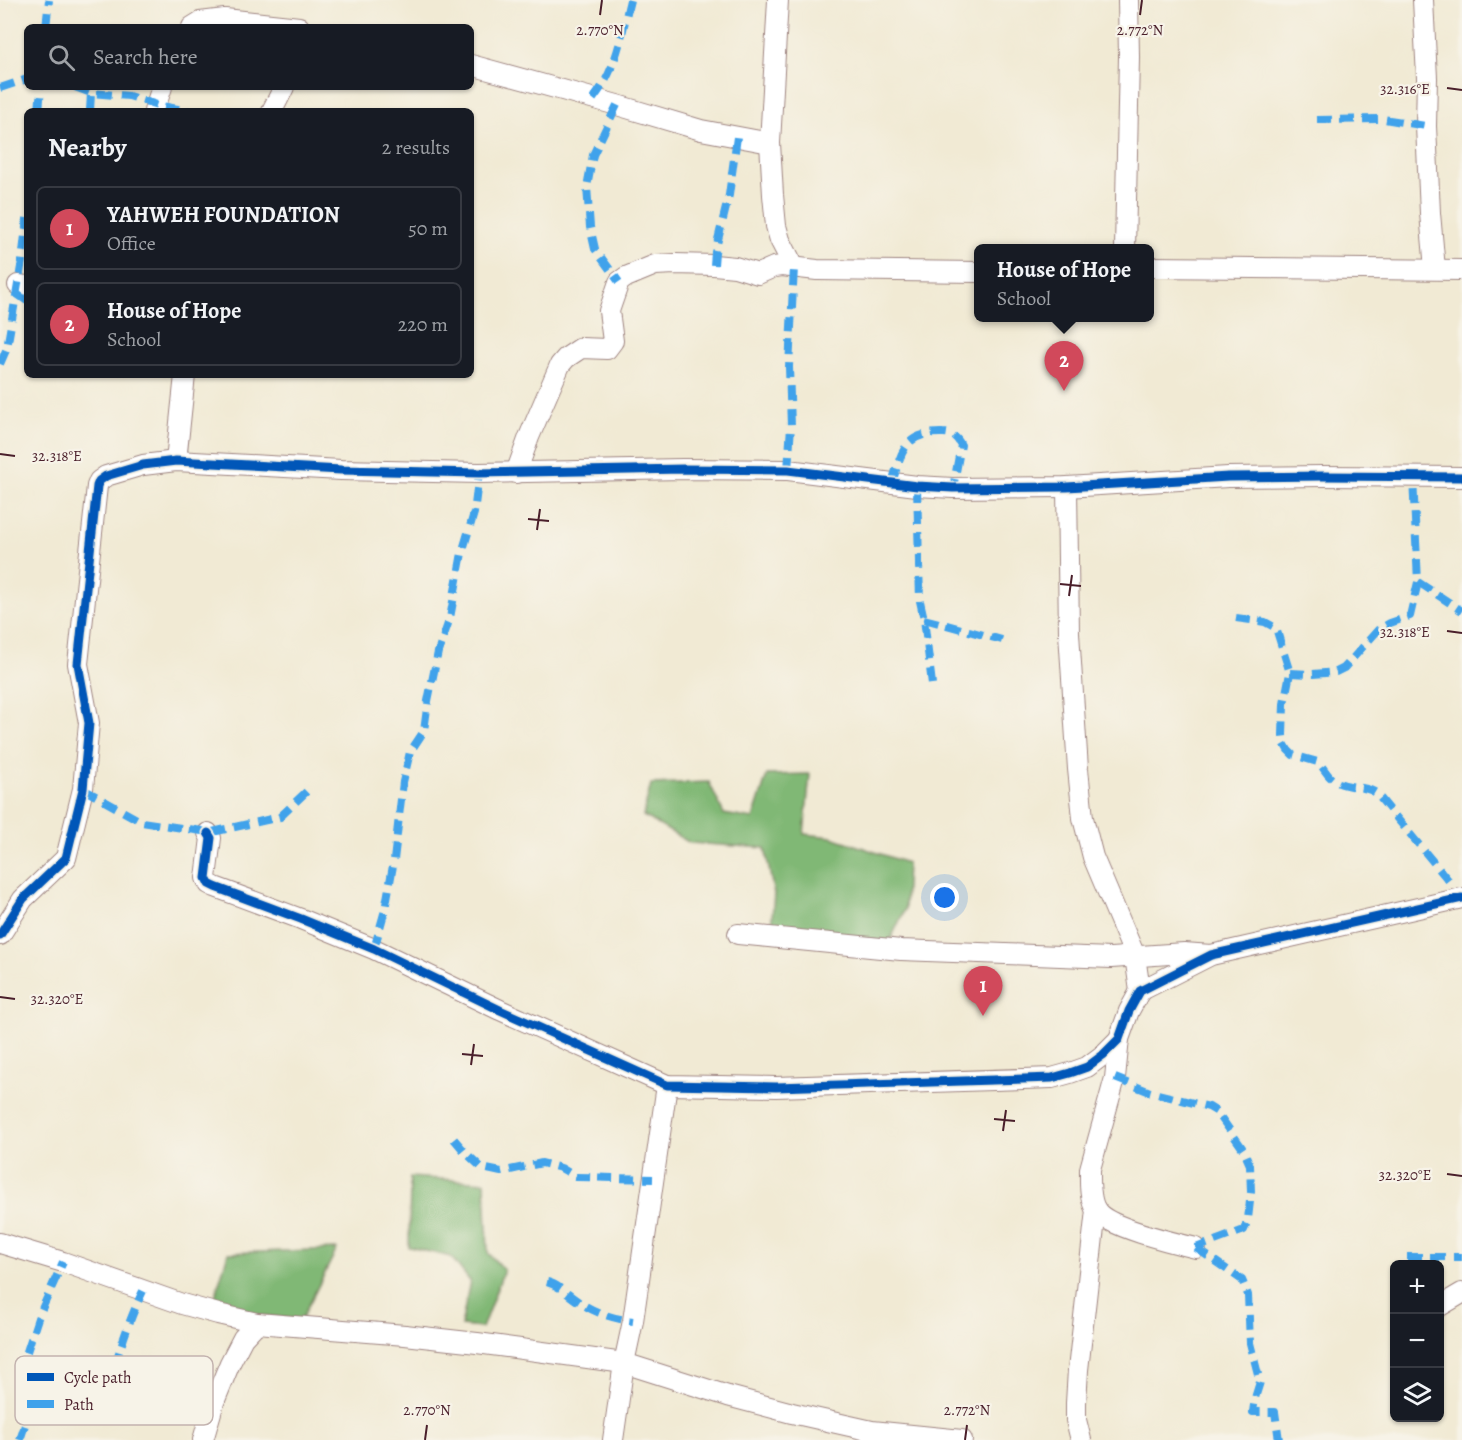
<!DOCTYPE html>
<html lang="en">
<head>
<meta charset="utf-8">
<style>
  body { margin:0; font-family:Alegreya,serif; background:#20242c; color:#f1f3f6 }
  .controls { position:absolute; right:18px; bottom:18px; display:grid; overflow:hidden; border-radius:9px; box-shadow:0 2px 4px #0004 }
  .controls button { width:54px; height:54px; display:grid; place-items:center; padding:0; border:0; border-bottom:2px solid #363941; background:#171b24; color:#f1f3f6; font:30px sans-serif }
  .you { position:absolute; left:945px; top:898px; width:21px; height:21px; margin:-15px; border:4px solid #fff; border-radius:50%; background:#1a73e8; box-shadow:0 0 0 9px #1a73e833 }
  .badge { display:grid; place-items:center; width:39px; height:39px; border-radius:50%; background:#d1495b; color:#fff; font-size:20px; font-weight:700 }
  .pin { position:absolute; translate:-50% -50px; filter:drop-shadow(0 2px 3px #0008) }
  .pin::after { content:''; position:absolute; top:32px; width:21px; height:18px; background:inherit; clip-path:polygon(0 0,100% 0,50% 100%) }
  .popup { position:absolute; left:974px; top:244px; width:180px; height:78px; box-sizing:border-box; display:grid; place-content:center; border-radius:9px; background:#171b24; filter:drop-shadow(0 2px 4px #0005); font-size:20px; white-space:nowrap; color:#9ea1a6 }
  .popup b { font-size:22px; color:#f1f3f6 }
  .popup::after { content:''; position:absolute; left:50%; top:100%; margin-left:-12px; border:12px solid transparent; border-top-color:#171b24 }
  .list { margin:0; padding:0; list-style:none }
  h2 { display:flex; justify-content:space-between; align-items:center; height:78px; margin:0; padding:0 24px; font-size:26px }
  h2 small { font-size:20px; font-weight:400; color:#9ea1a6 }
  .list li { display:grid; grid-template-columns:39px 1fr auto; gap:18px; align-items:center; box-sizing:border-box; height:84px; margin:0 12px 12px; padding:0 12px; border:2px solid #363941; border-radius:9px }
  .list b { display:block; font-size:22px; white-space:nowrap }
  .list p { margin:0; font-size:20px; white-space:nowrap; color:#9ea1a6 }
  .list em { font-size:20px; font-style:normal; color:#9ea1a6 }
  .icon { flex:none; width:33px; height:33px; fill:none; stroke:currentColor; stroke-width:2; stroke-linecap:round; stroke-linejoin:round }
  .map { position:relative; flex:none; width:1462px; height:1440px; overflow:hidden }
  .search { position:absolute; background:#171b24; box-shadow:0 2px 4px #0004; left:24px; top:24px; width:450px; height:66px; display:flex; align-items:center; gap:15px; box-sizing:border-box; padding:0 21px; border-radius:9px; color:#9ea1a6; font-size:22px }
  .panel { position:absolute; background:#171b24; box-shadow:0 2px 4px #0004; left:24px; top:108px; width:450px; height:270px; border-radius:9px }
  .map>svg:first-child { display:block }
</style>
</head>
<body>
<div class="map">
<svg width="1462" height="1440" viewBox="0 0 1462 1440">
  <rect width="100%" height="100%" fill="#f7f3e8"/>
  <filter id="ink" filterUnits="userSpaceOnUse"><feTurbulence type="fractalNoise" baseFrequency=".0167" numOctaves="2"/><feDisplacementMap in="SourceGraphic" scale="12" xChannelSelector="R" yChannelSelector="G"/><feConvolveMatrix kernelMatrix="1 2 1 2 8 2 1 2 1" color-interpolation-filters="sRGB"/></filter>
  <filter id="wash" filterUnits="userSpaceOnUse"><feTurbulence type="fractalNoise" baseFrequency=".008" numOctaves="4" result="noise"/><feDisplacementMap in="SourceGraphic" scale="24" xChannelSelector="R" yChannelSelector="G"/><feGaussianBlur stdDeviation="1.35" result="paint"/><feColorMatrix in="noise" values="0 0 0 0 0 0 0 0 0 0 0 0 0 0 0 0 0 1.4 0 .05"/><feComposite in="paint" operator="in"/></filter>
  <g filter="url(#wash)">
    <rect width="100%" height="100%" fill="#f1ead4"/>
    <g fill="#80b874" stroke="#656c50" stroke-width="1.5">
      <polygon points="810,774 804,834 832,837 907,863 905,909 889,943 771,929 774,894 765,848 690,843 643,816 651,784 709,782 724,814 753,819 767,775"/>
      <polygon points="410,1177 485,1182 488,1253 504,1270 482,1328 461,1326 470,1281 451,1257 409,1247"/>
      <polygon points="337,1249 301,1320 211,1310 228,1253"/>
    </g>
  </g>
  <g filter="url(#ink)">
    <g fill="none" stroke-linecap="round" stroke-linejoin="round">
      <defs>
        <g id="minor">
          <polyline points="778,0 770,143 773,195 776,226 780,240 794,267"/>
          <polyline points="1423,0 1427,78 1426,126 1430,213 1435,269"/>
          <polyline points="192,27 200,22 225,19 299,27"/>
          <polyline points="471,65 617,105 701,130 770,143"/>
          <polyline points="154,111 162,87"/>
          <polyline points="272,111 284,87"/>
          <polyline points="1125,249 1129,57 1128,0"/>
          <polyline points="1150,267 1462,270"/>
          <polyline points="18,285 27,286"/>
          <polyline points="176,461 185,375"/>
          <polyline points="516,473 529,437 560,365 566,358 581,348 607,349 613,341 609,311 619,282 626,277 655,265 675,264 714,265 735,267 758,274 774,267 782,266 817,270 978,272"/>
          <polyline points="1067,487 1069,633 1078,769 1083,818 1093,857 1135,956 1140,991"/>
          <polyline points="208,833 211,838 206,878 209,884 215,887 301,919 374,949 500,1010 667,1085 776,1087 1052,1078 1070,1073 1087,1067 1103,1055 1119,1039 1129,1011 1140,991 1211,955 1462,898"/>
          <polyline points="738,934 901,950 1111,958 1184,953 1211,955"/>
          <polyline points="0,935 23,899 66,858 83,789 89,723 78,664 97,486 99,481 106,476 143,465 176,461 341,470 479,473 683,469 788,470 917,486 953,488 1067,487 1228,477 1322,476 1462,477"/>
          <path d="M1119 1039 1115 1078 1090 1169C1090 1182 1089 1199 1096 1210 1107 1227 1175 1243 1196 1248"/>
          <polyline points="0,1243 63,1262 182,1304 218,1314 257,1323 405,1335 477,1343 624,1363 728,1396 792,1413 872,1431 962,1440"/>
          <polyline points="1440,1306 1462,1293"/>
          <polyline points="203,1440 214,1402 230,1363 243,1338 257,1323"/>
          <polyline points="613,1440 624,1363 633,1321 667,1085"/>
          <polyline points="1081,1440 1076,1420 1076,1403 1078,1370 1096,1210"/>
        </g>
      </defs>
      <use href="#minor" stroke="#9e8480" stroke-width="22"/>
      <use href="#minor" stroke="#fff" stroke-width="20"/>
      <g stroke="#40a2eb" stroke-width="8" stroke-dasharray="15 8" stroke-linecap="butt">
        <polyline points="46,27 49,0"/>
        <polyline points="75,87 91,93 129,96 157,105 189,111"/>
        <polyline points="0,88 27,79"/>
        <path d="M593 99C617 69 621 36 630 0"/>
        <polyline points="617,105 593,155 587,187 590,227 595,249 619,282"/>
        <polyline points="39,111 41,87"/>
        <polyline points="90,111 91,93"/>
        <polyline points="1317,120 1384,119 1426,126"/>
        <polyline points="714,265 715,252 729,195 737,137"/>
        <polyline points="17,294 27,301"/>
        <polyline points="0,364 7,348 22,261 27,218"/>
        <polyline points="788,470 791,426 789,367 794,267"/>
        <path d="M892 483C902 451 904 432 943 433 952 433 957 437 961 445L953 488"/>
        <polyline points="917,486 920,601 924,619 932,684"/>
        <polyline points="1418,582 1462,611"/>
        <path d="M1236 618 1265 622 1276 628 1290 673 1284 704 1283 735 1284 743 1288 750 1293 755 1318 762C1323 767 1326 773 1330 777 1343 790 1363 784 1376 793L1449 881"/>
        <polyline points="924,619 1002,640"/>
        <polyline points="1290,673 1313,674 1336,672 1344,668 1378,630 1390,623 1410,616 1418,582 1413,478"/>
        <polyline points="83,789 142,822 202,831 208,833 280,817 307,791"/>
        <polyline points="374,949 385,910 394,860 403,782 410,752 424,731 428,701 438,652 450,618 462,553 474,513 479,473"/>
        <polyline points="1115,1078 1150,1092 1209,1107 1217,1112 1243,1149 1250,1165 1251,1192 1248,1219 1244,1230 1196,1248"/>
        <polyline points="454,1139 465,1152 482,1168 501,1172 542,1163 561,1168 576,1177 653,1179"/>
        <polyline points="1196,1248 1242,1280 1248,1295 1250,1343 1260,1382 1255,1398 1253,1412 1275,1412 1279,1440"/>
        <polyline points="1407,1257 1462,1257"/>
        <path d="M547 1282C559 1285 568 1295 579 1302 595 1313 614 1319 633 1321"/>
        <path d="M108 1388C118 1355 128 1322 143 1291"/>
        <polyline points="20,1440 32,1404 21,1370 38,1318 63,1262"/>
      </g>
      <defs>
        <g id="cycleway">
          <polyline points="208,833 211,838 206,878 209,884 215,887 301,919 374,949 500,1010 667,1085 776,1087 1052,1078 1070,1073 1087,1067 1103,1055 1119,1039 1129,1011 1140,991 1211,955 1462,898"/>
          <polyline points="0,935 23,899 66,858 83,789 89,723 78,664 97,486 99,481 106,476 143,465 176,461 341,470 479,473 683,469 788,470 917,486 953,488 1067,487 1228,477 1322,476 1462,477"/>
        </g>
      </defs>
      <use href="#cycleway" stroke="#f7f3e8" stroke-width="13"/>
      <use href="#cycleway" stroke="#0057b8" stroke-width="9"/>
    </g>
  </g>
  <path fill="none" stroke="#4a1f2b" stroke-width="2" d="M600 15 602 0M1140 15 1142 0M1447 88 1462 90M0 454 15 456M528 519 549 521M537 530 540 509M1060 584 1081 586M1069 596 1072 575M1447 631 1462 633M0 997 15 999M462 1054 483 1056M471 1065 474 1044M994 1119 1015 1121M1003 1131 1006 1110M1447 1174 1462 1176M425 1440 427 1425M965 1440 967 1425"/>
  <rect x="15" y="1356" width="198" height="69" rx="9" fill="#f7f3e8" stroke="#c3b3af" stroke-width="1.5"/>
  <rect x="27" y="1373" width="27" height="8" fill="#0057b8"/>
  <rect x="27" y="1400" width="27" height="8" fill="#40a2eb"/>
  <g font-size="16" fill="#4a1f2b">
    <text x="64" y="1383">Cycle path</text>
    <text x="64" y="1410">Path</text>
  </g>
  <g font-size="15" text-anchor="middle" fill="#4a1f2b" stroke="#f7f3e8" stroke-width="4.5" stroke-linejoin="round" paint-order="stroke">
    <text x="600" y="35">2.770°N</text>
    <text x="1140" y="35">2.772°N</text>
    <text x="1405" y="94">32.316°E</text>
    <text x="57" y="461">32.318°E</text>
    <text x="1405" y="637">32.318°E</text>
    <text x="57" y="1004">32.320°E</text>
    <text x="1405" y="1180">32.320°E</text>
    <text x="427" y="1415">2.770°N</text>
    <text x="967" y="1415">2.772°N</text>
  </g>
</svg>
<div class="controls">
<button>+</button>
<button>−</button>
<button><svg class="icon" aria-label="layers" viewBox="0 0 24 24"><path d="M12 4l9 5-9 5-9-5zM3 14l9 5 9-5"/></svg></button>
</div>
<div class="you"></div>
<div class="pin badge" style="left:983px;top:1016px">1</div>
<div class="pin badge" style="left:1064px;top:391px">2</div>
<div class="popup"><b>House of Hope</b>School</div>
<div class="search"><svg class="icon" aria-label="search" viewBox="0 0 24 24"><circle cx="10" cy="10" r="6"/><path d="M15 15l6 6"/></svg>Search here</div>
<section class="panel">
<h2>Nearby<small>2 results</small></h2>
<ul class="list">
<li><span class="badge">1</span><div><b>YAHWEH FOUNDATION</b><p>Office</p></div><em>50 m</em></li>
<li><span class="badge">2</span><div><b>House of Hope</b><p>School</p></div><em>220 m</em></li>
</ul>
</section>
</div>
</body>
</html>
